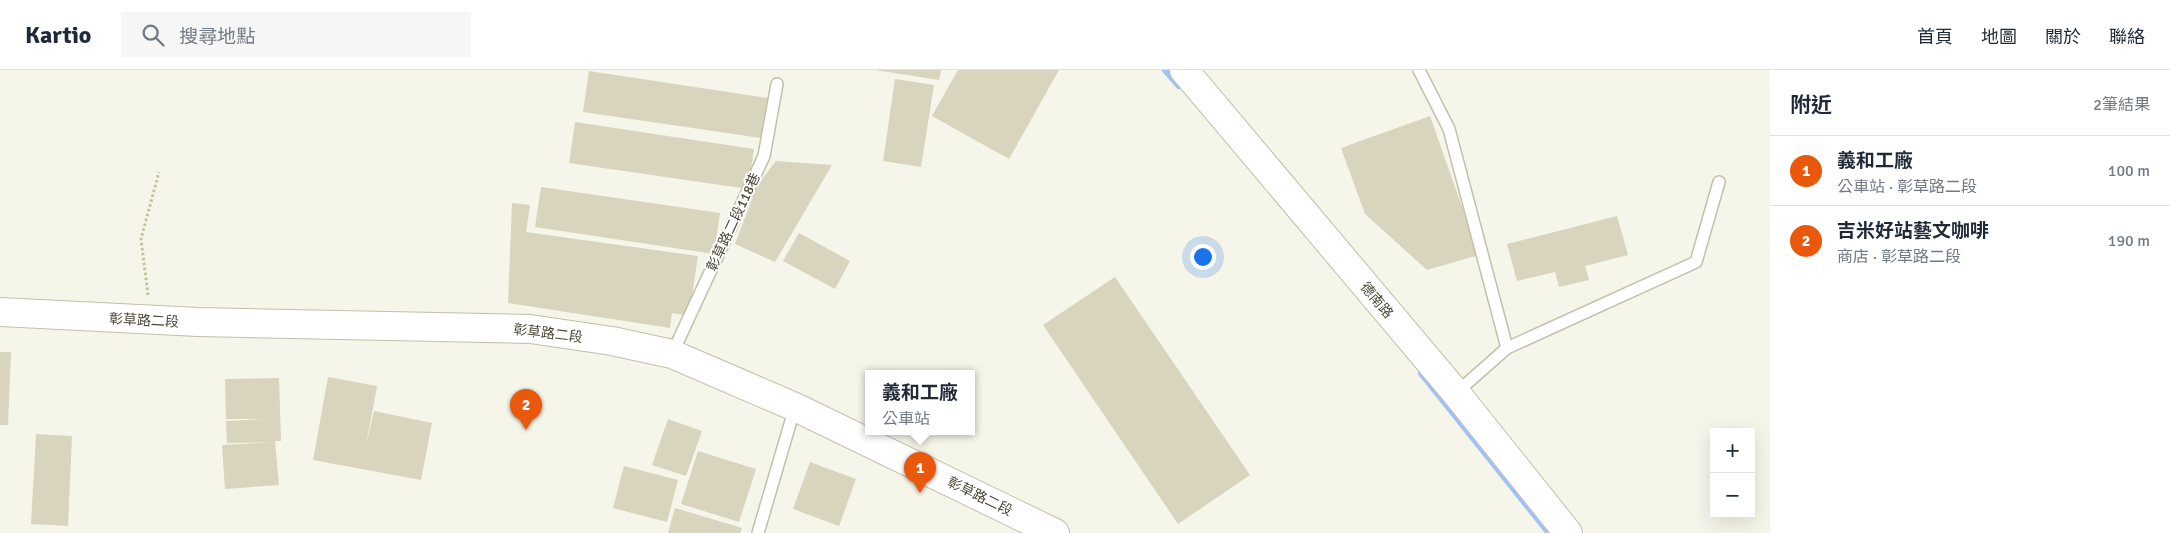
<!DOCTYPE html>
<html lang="zh-TW">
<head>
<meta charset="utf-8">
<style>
  body { margin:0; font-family:Signika,"Noto Sans TC",sans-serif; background:#f6f6f7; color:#1f2937 }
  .controls { position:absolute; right:15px; bottom:15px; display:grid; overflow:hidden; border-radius:0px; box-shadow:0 5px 20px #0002 }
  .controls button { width:45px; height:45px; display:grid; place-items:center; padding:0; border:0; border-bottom:1px solid #e0e1e3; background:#fff; color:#1f2937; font:25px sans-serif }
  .you { position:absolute; left:1202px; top:186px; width:18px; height:18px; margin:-12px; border:4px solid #fff; border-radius:50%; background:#1a73e8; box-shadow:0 0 0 8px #1a73e833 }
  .badge { display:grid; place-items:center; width:32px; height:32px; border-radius:50%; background:#ea580c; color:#fff; font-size:16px; font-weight:700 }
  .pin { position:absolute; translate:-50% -41px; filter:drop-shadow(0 1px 2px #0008) }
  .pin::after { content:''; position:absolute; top:26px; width:18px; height:15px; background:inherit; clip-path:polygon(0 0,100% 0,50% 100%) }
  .popup { position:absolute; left:865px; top:300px; width:110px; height:65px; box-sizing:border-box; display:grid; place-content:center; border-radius:0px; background:#fff; filter:drop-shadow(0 1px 4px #0005); font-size:16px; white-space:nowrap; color:#747a83 }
  .popup b { font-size:19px; color:#1f2937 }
  .popup::after { content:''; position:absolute; left:50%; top:100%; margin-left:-10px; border:10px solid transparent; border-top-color:#fff }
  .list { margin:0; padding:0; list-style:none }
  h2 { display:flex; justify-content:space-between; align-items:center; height:65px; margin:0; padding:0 20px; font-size:21px }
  h2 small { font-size:16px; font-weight:400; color:#747a83 }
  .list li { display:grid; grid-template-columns:32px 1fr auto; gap:15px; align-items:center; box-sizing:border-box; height:70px; padding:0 20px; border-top:1px solid #e0e1e3 }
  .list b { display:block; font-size:19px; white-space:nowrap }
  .list p { margin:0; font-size:16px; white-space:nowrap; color:#747a83 }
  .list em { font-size:16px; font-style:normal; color:#747a83 }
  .icon { flex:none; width:28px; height:28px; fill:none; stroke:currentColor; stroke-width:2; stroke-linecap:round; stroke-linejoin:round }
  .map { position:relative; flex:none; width:1770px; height:463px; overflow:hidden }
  header { display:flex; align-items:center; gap:30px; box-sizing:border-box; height:70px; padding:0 25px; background:#fff; border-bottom:1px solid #e0e1e3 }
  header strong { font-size:24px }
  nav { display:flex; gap:28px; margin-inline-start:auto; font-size:18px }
  .search { width:350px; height:45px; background:#f6f6f7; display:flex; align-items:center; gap:12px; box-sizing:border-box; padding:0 18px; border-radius:0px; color:#747a83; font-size:19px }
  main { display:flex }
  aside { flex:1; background:#fff }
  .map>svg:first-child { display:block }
</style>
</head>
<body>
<header>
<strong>Kartio</strong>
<div class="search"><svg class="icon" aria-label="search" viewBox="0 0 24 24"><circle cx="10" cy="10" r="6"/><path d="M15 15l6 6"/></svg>搜尋地點</div>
<nav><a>首頁</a><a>地圖</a><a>關於</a><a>聯絡</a></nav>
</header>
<main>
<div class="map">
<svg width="1770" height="463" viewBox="0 0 1770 463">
  <rect width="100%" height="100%" fill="#f6f5e9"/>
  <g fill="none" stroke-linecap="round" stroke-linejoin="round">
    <g stroke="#9fc2f9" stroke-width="8">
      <polyline points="1166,0 1179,15"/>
      <polyline points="1422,303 1550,463"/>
    </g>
  </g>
  <g fill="#d9d4bd">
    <polygon points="875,0 941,0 939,10"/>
    <polygon points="958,0 1059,0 1009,89 932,46"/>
    <polygon points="589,1 768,28 761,68 583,42"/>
    <polygon points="895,9 934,15 921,97 883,91"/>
    <polygon points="1430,46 1479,185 1427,200 1365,144 1341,78"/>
    <polygon points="575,52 754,79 748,119 569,93"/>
    <polygon points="776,91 832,95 775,192 735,174 758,114"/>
    <polygon points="541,117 720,143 714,184 535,157"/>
    <polygon points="512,133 530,135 526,162 698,186 689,246 672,243 670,258 508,233"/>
    <polygon points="1617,146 1628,185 1585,196 1589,210 1559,217 1555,202 1517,211 1507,174"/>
    <polygon points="799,163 850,191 835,219 783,191"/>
    <polygon points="1115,207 1250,405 1178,454 1043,255"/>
    <polygon points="0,282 11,282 8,355 0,355"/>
    <polygon points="328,307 377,316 366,375 374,341 432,353 421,410 313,390"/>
    <polygon points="279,308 281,371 275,371 279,415 225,419 222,375 274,372 227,373 226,351 263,349 226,349 225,309"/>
    <polygon points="668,349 702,361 686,406 652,395"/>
    <polygon points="36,364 72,366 68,456 31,454"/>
    <polygon points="698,381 756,399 739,452 681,434"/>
    <polygon points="810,392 856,409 839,456 793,439"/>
    <polygon points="624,396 678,410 667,452 613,438"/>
    <polygon points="675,438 742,458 740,463 668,463"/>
  </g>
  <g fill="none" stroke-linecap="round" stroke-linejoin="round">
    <defs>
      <g id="service">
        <polyline points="1419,0 1449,59 1507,278"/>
        <polyline points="672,284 764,86 777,14"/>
        <polyline points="1456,323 1507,278 1696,192 1719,112"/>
        <polyline points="758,463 795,337"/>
      </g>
      <g id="tertiary">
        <polyline points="1184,0 1456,323 1568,463"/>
        <polyline points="0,242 198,252 530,259 612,271 672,284 795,337 1055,463"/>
      </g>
    </defs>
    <use href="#service" stroke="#c3bfaa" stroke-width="14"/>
    <use href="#tertiary" stroke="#c3bfaa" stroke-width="30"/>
    <polyline stroke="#c6c099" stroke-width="3" stroke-dasharray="2.5 2.5" stroke-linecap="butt" points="148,225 141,169 159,102"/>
    <use href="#service" stroke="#fff" stroke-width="11"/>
    <use href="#tertiary" stroke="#fff" stroke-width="28"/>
  </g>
  <g text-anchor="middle" stroke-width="4" stroke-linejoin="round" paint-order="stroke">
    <g font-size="14" fill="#4b4736" stroke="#fff">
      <text transform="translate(733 152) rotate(-65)" y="5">彰草路二段118巷</text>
      <text transform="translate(1377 230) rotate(50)" y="5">德南路</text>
      <text transform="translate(144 250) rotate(3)" y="5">彰草路二段</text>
      <text transform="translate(548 263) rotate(7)" y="5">彰草路二段</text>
      <text transform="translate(980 426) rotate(26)" y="5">彰草路二段</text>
    </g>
  </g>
</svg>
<div class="controls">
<button>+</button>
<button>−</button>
</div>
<div class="you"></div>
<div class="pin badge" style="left:920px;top:423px">1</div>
<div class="popup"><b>義和工廠</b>公車站</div>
<div class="pin badge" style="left:526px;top:360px">2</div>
</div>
<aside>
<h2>附近<small>2筆結果</small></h2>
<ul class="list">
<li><span class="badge">1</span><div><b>義和工廠</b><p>公車站 · 彰草路二段</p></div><em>100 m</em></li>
<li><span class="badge">2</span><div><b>吉米好站藝文咖啡</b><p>商店 · 彰草路二段</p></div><em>190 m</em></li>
</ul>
</aside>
</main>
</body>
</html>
